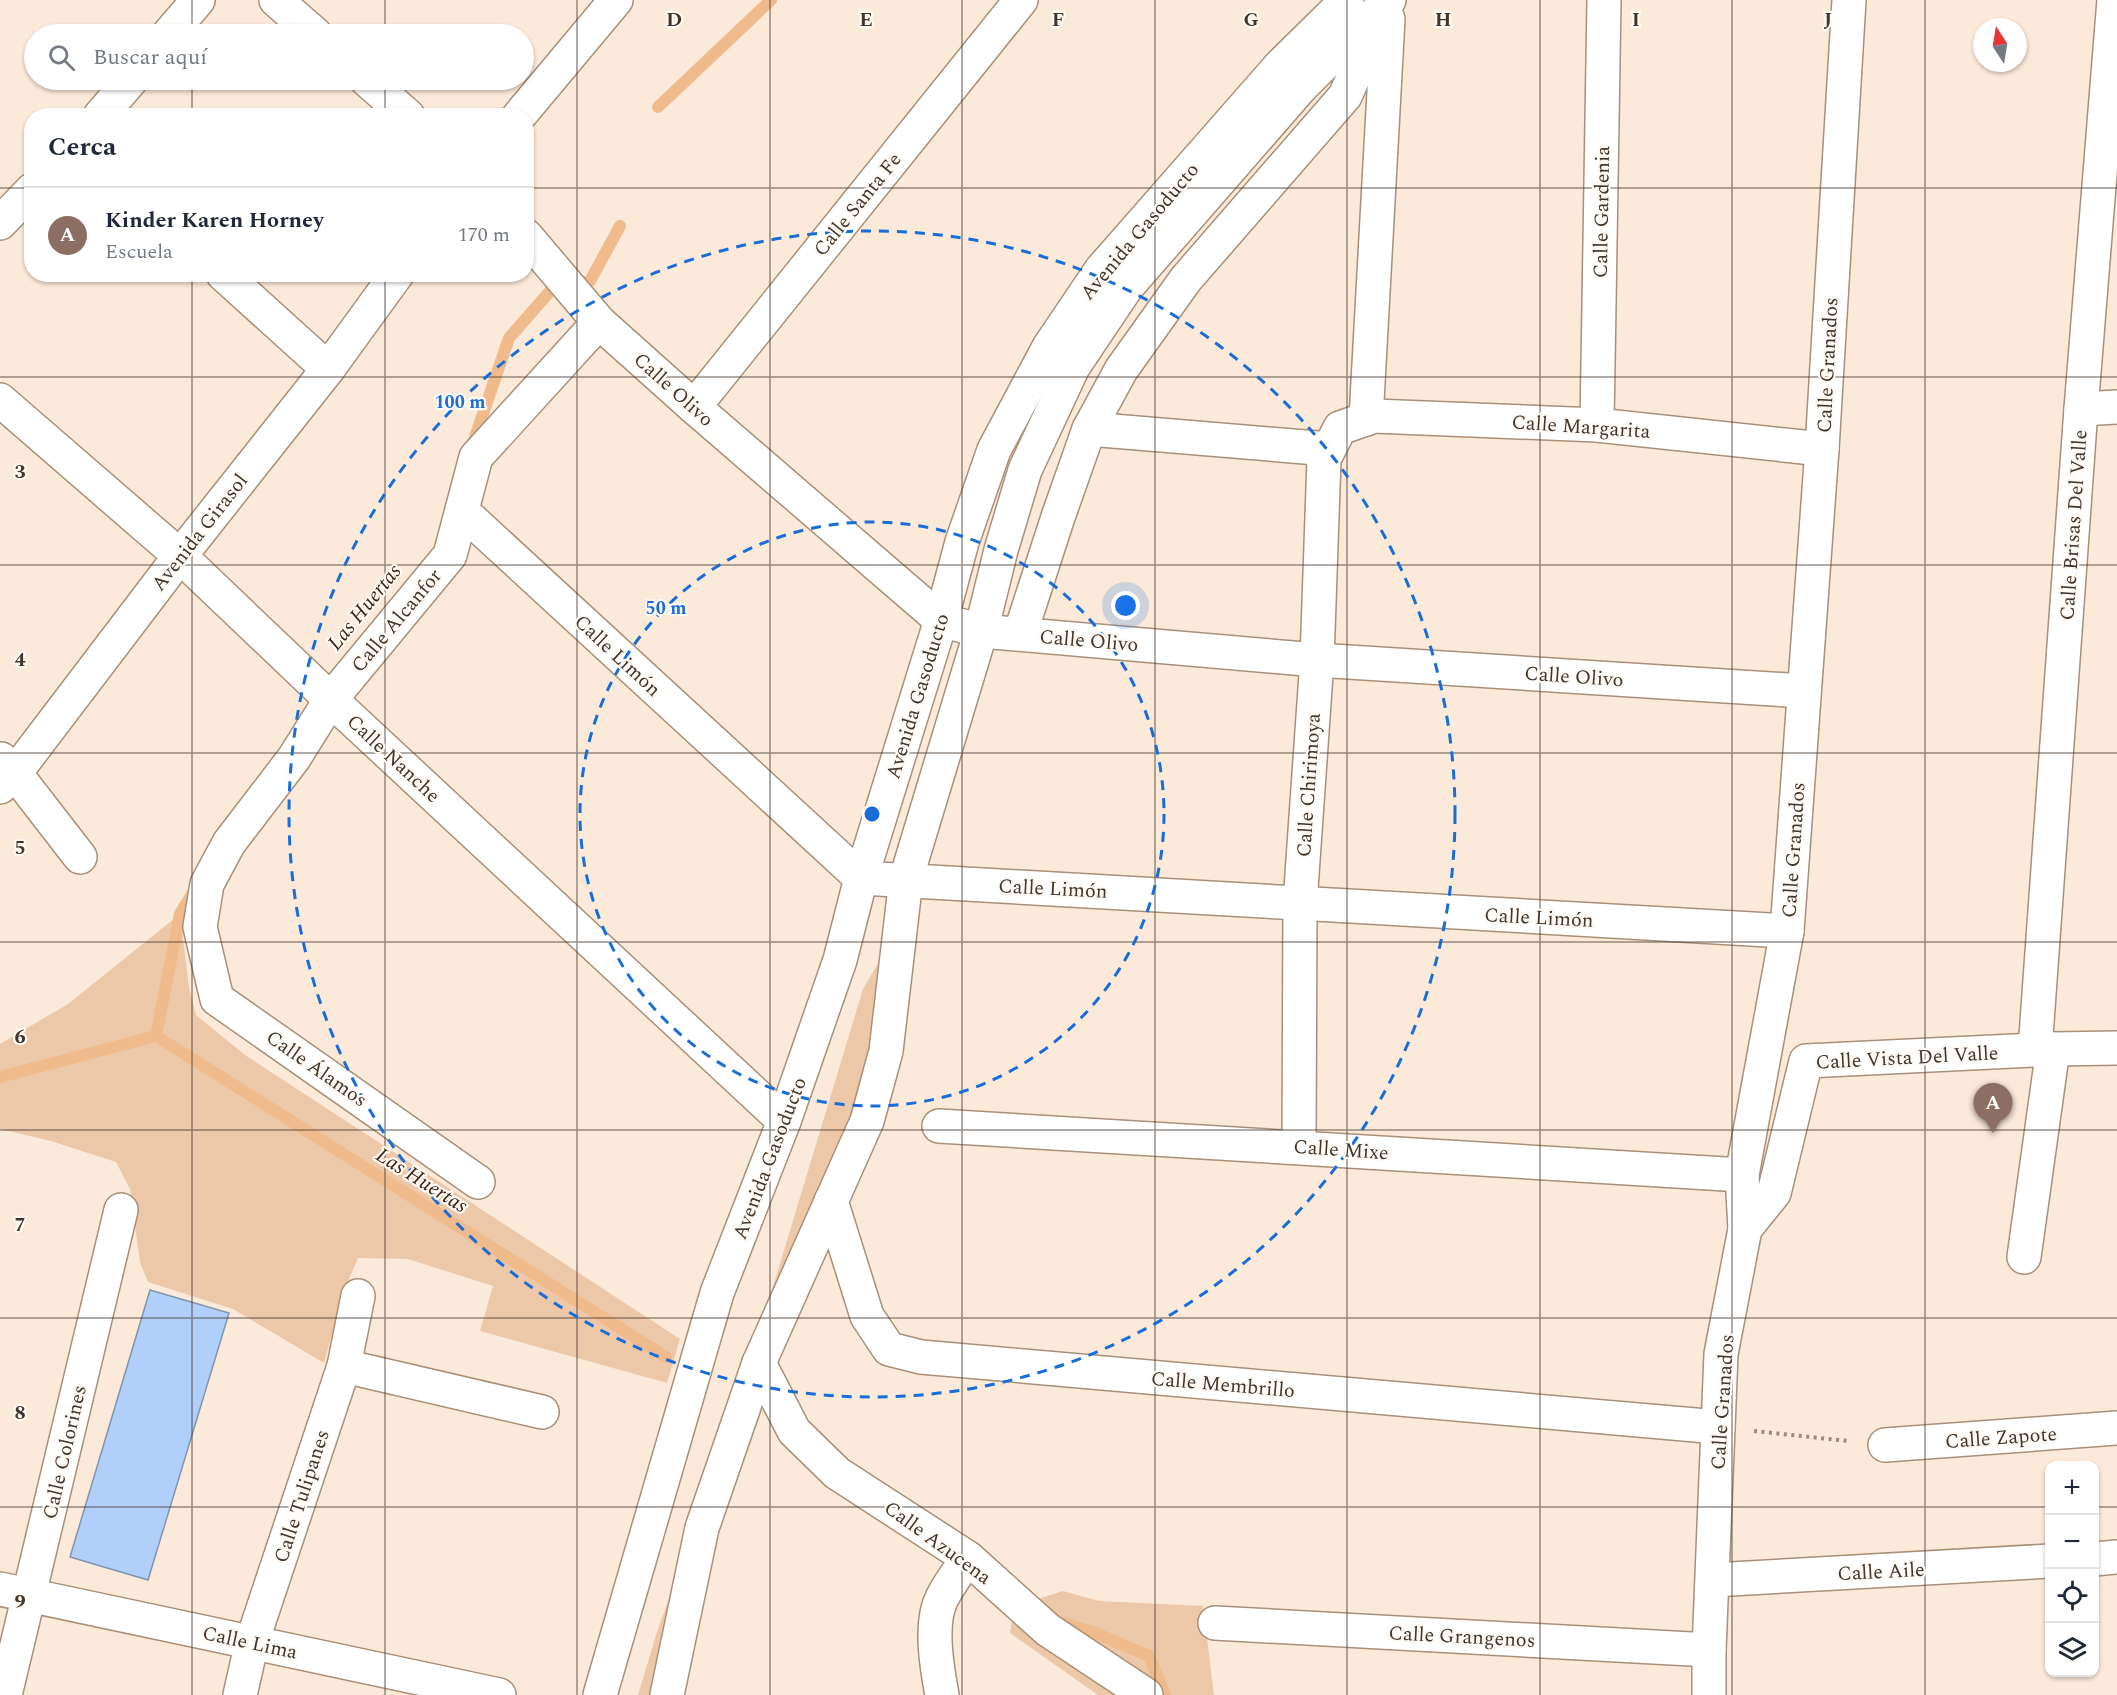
<!DOCTYPE html>
<html lang="es">
<head>
<meta charset="utf-8">
<style>
  body { margin:0; font-family:Spectral,serif; background:#f6f6f7; color:#1f2937 }
  .controls { position:absolute; right:18px; bottom:18px; display:grid; overflow:hidden; border-radius:12px; box-shadow:0 2px 4px #0004 }
  .controls button { width:54px; height:54px; display:grid; place-items:center; padding:0; border:0; border-bottom:2px solid #e0e1e3; background:#fff; color:#1f2937; font:30px sans-serif }
  .compass { position:absolute; left:1973px; top:18px; width:54px; height:54px; border-radius:50%; background:#fff; box-shadow:0 2px 4px #0004; rotate:348deg }
  .you { position:absolute; left:1126px; top:606px; width:21px; height:21px; margin:-15px; border:4px solid #fff; border-radius:50%; background:#1a73e8; box-shadow:0 0 0 9px #1a73e833 }
  .badge { display:grid; place-items:center; width:39px; height:39px; border-radius:50%; background:#0f766e; color:#fff; font-size:20px; font-weight:700 }
  .pin { position:absolute; translate:-50% -50px; filter:drop-shadow(0 2px 3px #0008) }
  .pin::after { content:''; position:absolute; top:32px; width:21px; height:18px; background:inherit; clip-path:polygon(0 0,100% 0,50% 100%) }
  .list { margin:0; padding:0; list-style:none }
  h2 { display:flex; justify-content:space-between; align-items:center; height:78px; margin:0; padding:0 24px; font-size:26px }
  h2 small { font-size:20px; font-weight:400; color:#747a83 }
  .list li { display:grid; grid-template-columns:39px 1fr auto; gap:18px; align-items:center; box-sizing:border-box; height:96px; padding:0 24px; border-top:2px solid #e0e1e3 }
  .list b { display:block; font-size:22px; white-space:nowrap }
  .list p { margin:0; font-size:20px; white-space:nowrap; color:#747a83 }
  .list em { font-size:20px; font-style:normal; color:#747a83 }
  .icon { flex:none; width:33px; height:33px; fill:none; stroke:currentColor; stroke-width:2; stroke-linecap:round; stroke-linejoin:round }
  .map { position:relative; flex:none; width:2117px; height:1695px; overflow:hidden }
  .search { position:absolute; background:#fff; box-shadow:0 2px 4px #0004; left:24px; top:24px; width:510px; height:66px; display:flex; align-items:center; gap:15px; box-sizing:border-box; padding:0 21px; border-radius:33px; color:#747a83; font-size:22px }
  .panel { position:absolute; background:#fff; box-shadow:0 2px 4px #0004; left:24px; top:108px; width:510px; height:174px; border-radius:24px }
  .map>svg:first-child { display:block }
</style>
</head>
<body>
<div class="map">
<svg width="2117" height="1695" viewBox="0 0 2117 1695">
  <rect width="100%" height="100%" fill="#fbe9da"/>
  <g fill="#edc8a8">
    <polygon points="180,914 189,987 196,1015 245,1055 680,1339 667,1383 480,1331 493,1286 408,1259 358,1258 344,1291 324,1363 233,1309 148,1282 140,1262 130,1189 116,1162 51,1141 0,1129 0,1044 68,1004"/>
    <polygon points="880,960 862,1120 659,1695 638,1695 657,1632 733,1419 863,989"/>
    <polygon points="1063,1591 1099,1601 1203,1606 1214,1695 1098,1695 1010,1633 1012,1620 1038,1599"/>
  </g>
  <g fill="none" stroke-linecap="round" stroke-linejoin="round">
    <g stroke="#f0bb8c" stroke-width="12">
      <polyline points="658,107 771,0"/>
      <polyline points="472,446 509,338 552,289 590,281 620,226"/>
      <polyline points="156,1036 180,914 196,888"/>
      <polyline points="0,1077 156,1036 666,1357"/>
      <polyline points="1062,1623 1093,1632 1149,1656 1165,1695"/>
    </g>
  </g>
  <polygon fill="#b0cffa" stroke="#8194af" stroke-width="1.5" points="150,1290 229,1313 148,1580 70,1557"/>
  <g fill="none" stroke-linecap="round" stroke-linejoin="round">
    <defs>
      <g id="minor">
        <polyline points="276,0 315,34"/>
        <polyline points="169,34 198,0"/>
        <polyline points="367,80 408,116"/>
        <polyline points="100,116 131,80"/>
        <polyline points="519,116 616,0"/>
        <polyline points="0,223 32,190"/>
        <polyline points="526,236 599,322 694,407 941,620 981,631 1317,660 1804,691"/>
        <polyline points="223,274 328,369"/>
        <polyline points="0,400 180,556 328,697 784,1121"/>
        <polyline points="694,407 1021,0"/>
        <polyline points="2081,409 2117,407"/>
        <polyline points="1366,419 1388,19"/>
        <polyline points="1597,425 1604,0"/>
        <polyline points="1089,429 1329,449"/>
        <polyline points="462,511 861,878 1787,931"/>
        <polyline points="1020,634 1058,517 1089,429 1121,370 1186,279 1345,96 1381,18"/>
        <polyline points="1,759 15,773 80,857"/>
        <polyline points="0,787 15,773 180,556 328,369 397,274"/>
        <polyline points="2035,1050 2081,409 2114,0"/>
        <polyline points="939,1126 1742,1175"/>
        <polyline points="1299,1147 1300,903 1317,660 1324,459 1340,428 1374,416 1597,425 1822,449"/>
        <polyline points="478,1182 217,999 200,927 207,884 229,843 294,758 331,699 450,555 476,457 599,322"/>
        <polyline points="831,1201 867,1316 889,1349 921,1357 1718,1427"/>
        <polyline points="1745,1229 1774,1193 1806,1061 2053,1049 2117,1048"/>
        <polyline points="2024,1257 2053,1049"/>
        <polyline points="759,1363 794,1431 837,1473 968,1558 1048,1630 1146,1695"/>
        <polyline points="344,1366 542,1412"/>
        <polyline points="1885,1445 2117,1428"/>
        <polyline points="2094,1559 2117,1557"/>
        <polyline points="1713,1580 2050,1561"/>
        <polyline points="0,1589 499,1695"/>
        <polyline points="1215,1623 1709,1650"/>
        <polyline points="5,1695 121,1210"/>
        <polyline points="240,1695 252,1642 344,1366 358,1296"/>
        <polyline points="600,1695 717,1293 784,1121 840,960 861,878 941,620 962,542 994,450 1049,347 1101,270 1280,66 1347,0"/>
        <polyline points="667,1695 702,1528 759,1363 867,1121 886,1051 906,879 981,631 1001,550 1025,470 1073,367 1126,288 1302,86 1389,0"/>
        <path d="M942 1695C937 1668 929 1623 942 1598 949 1584 959 1571 968 1558"/>
        <polyline points="1709,1695 1709,1650 1721,1354 1745,1229 1742,1175 1787,931 1822,449 1849,0"/>
      </g>
    </defs>
    <use href="#minor" stroke="#aa8f78" stroke-width="36"/>
    <polyline stroke="#9a8b7f" stroke-width="4" stroke-dasharray="3 4.5" stroke-linecap="butt" points="1754,1431 1848,1441"/>
    <use href="#minor" stroke="#fff" stroke-width="33"/>
  </g>
  <path fill="none" stroke="#41352c" stroke-width="1.5" stroke-opacity="0.55" d="M192 0V34M385 0V34M577 0V1695M770 0V1695M962 0V1695M1155 0V1695M1347 0V1695M1540 0V1695M1732 0V1695M1925 0V1695M192 80V116M385 80V116M0 188H32M526 188H2117M192 274V1695M385 274V1695M0 377H2117M0 565H2117M0 753H2117M0 942H2117M0 1130H2117M0 1318H2117M0 1507H2050M2094 1507H2117"/>
  <g fill="none" stroke="#196dd7" stroke-width="3" stroke-dasharray="10 8">
    <circle cx="872" cy="814" r="292"/>
    <circle cx="872" cy="814" r="583"/>
  </g>
  <g text-anchor="middle" stroke-width="4.5" stroke-linejoin="round" paint-order="stroke">
    <g font-size="20" fill="#41352c" stroke="#fff9f4">
      <text transform="translate(857 204) rotate(-51)" y="7">Calle Santa Fe</text>
      <text transform="translate(1601 212) rotate(-89)" y="7">Calle Gardenia</text>
      <text transform="translate(1139 231) rotate(-50)" y="7">Avenida Gasoducto</text>
      <text transform="translate(1827 365) rotate(-87)" y="7">Calle Granados</text>
      <text transform="translate(674 389) rotate(42)" y="7">Calle Olivo</text>
      <text transform="translate(1581 426) rotate(4)" y="7">Calle Margarita</text>
      <text transform="translate(2073 525) rotate(-86)" y="7">Calle Brisas Del Valle</text>
      <text transform="translate(199 532) rotate(-52)" y="7">Avenida Girasol</text>
      <text transform="translate(396 620) rotate(-50)" y="7">Calle Alcanfor</text>
      <text transform="translate(1089 640) rotate(5)" y="7">Calle Olivo</text>
      <text transform="translate(618 655) rotate(43)" y="7">Calle Limón</text>
      <text transform="translate(1574 676) rotate(4)" y="7">Calle Olivo</text>
      <text transform="translate(917 696) rotate(-73)" y="7">Avenida Gasoducto</text>
      <text transform="translate(394 758) rotate(43)" y="7">Calle Nanche</text>
      <text transform="translate(1308 785) rotate(-86)" y="7">Calle Chirimoya</text>
      <text transform="translate(1793 850) rotate(-86)" y="7">Calle Granados</text>
      <text transform="translate(1053 888) rotate(3)" y="7">Calle Limón</text>
      <text transform="translate(1539 917) rotate(3)" y="7">Calle Limón</text>
      <text transform="translate(1907 1057) rotate(-3)" y="7">Calle Vista Del Valle</text>
      <text transform="translate(317 1068) rotate(35)" y="7">Calle Álamos</text>
      <text transform="translate(1341 1149) rotate(4)" y="7">Calle Mixe</text>
      <text transform="translate(769 1158) rotate(-69)" y="7">Avenida Gasoducto</text>
      <text transform="translate(1223 1384) rotate(5)" y="7">Calle Membrillo</text>
      <text transform="translate(1722 1402) rotate(-86)" y="7">Calle Granados</text>
      <text transform="translate(2001 1437) rotate(-4)" y="7">Calle Zapote</text>
      <text transform="translate(64 1452) rotate(-77)" y="7">Calle Colorines</text>
      <text transform="translate(301 1496) rotate(-72)" y="7">Calle Tulipanes</text>
      <text transform="translate(938 1542) rotate(36)" y="7">Calle Azucena</text>
      <text transform="translate(1881 1571) rotate(-3)" y="7">Calle Aile</text>
      <text transform="translate(1462 1636) rotate(3)" y="7">Calle Grangenos</text>
      <text transform="translate(250 1642) rotate(12)" y="7">Calle Lima</text>
    </g>
    <g font-size="21" font-style="italic" fill="#3a240f" stroke="#fff9f4">
      <text transform="translate(364 607) rotate(-51)" y="7">Las Huertas</text>
      <text transform="translate(422 1180) rotate(32)" y="7">Las Huertas</text>
    </g>
  </g>
  <g font-size="20" text-anchor="middle" font-weight="bold" fill="#41352c" stroke="#fff9f4" stroke-width="4.5" stroke-linejoin="round" paint-order="stroke">
    <text x="674" y="26">D</text>
    <text x="866" y="26">E</text>
    <text x="1058" y="26">F</text>
    <text x="1251" y="26">G</text>
    <text x="1443" y="26">H</text>
    <text x="1636" y="26">I</text>
    <text x="1828" y="26">J</text>
    <text x="20" y="478">3</text>
    <text x="20" y="666">4</text>
    <text x="20" y="854">5</text>
    <text x="20" y="1043">6</text>
    <text x="20" y="1231">7</text>
    <text x="20" y="1419">8</text>
    <text x="20" y="1608">9</text>
  </g>
  <circle cx="872" cy="814" r="9" fill="#196dd7" stroke="#fff9f4" stroke-width="3"/>
  <g font-size="18" text-anchor="middle" font-weight="bold" fill="#196dd7" stroke="#fff9f4" stroke-width="4.5" stroke-linejoin="round" paint-order="stroke">
    <text x="460" y="408">100 m</text>
    <text x="666" y="614">50 m</text>
  </g>
</svg>
<div class="controls">
<button>+</button>
<button>−</button>
<button><svg class="icon" aria-label="locate" viewBox="0 0 24 24"><circle cx="12" cy="12" r="6"/><path d="M12 2v4M12 18v4M2 12h4M18 12h4"/></svg></button>
<button><svg class="icon" aria-label="layers" viewBox="0 0 24 24"><path d="M12 4l9 5-9 5-9-5zM3 14l9 5 9-5"/></svg></button>
</div>
<svg class="compass" viewBox="-18 -18 36 36"><path d="M0-13l5 13h-10z" fill="#e53935"/><path d="M0 13l5-13h-10z" fill="#747a83"/></svg>
<div class="you"></div>
<div class="pin badge" style="left:1993px;top:1133px;background:#8d6e63">A</div>
<div class="search"><svg class="icon" aria-label="search" viewBox="0 0 24 24"><circle cx="10" cy="10" r="6"/><path d="M15 15l6 6"/></svg>Buscar aquí</div>
<section class="panel">
<h2>Cerca<small></small></h2>
<ul class="list">
<li><span class="badge" style="background:#8d6e63">A</span><div><b>Kinder Karen Horney</b><p>Escuela</p></div><em>170 m</em></li>
</ul>
</section>
</div>
</body>
</html>
